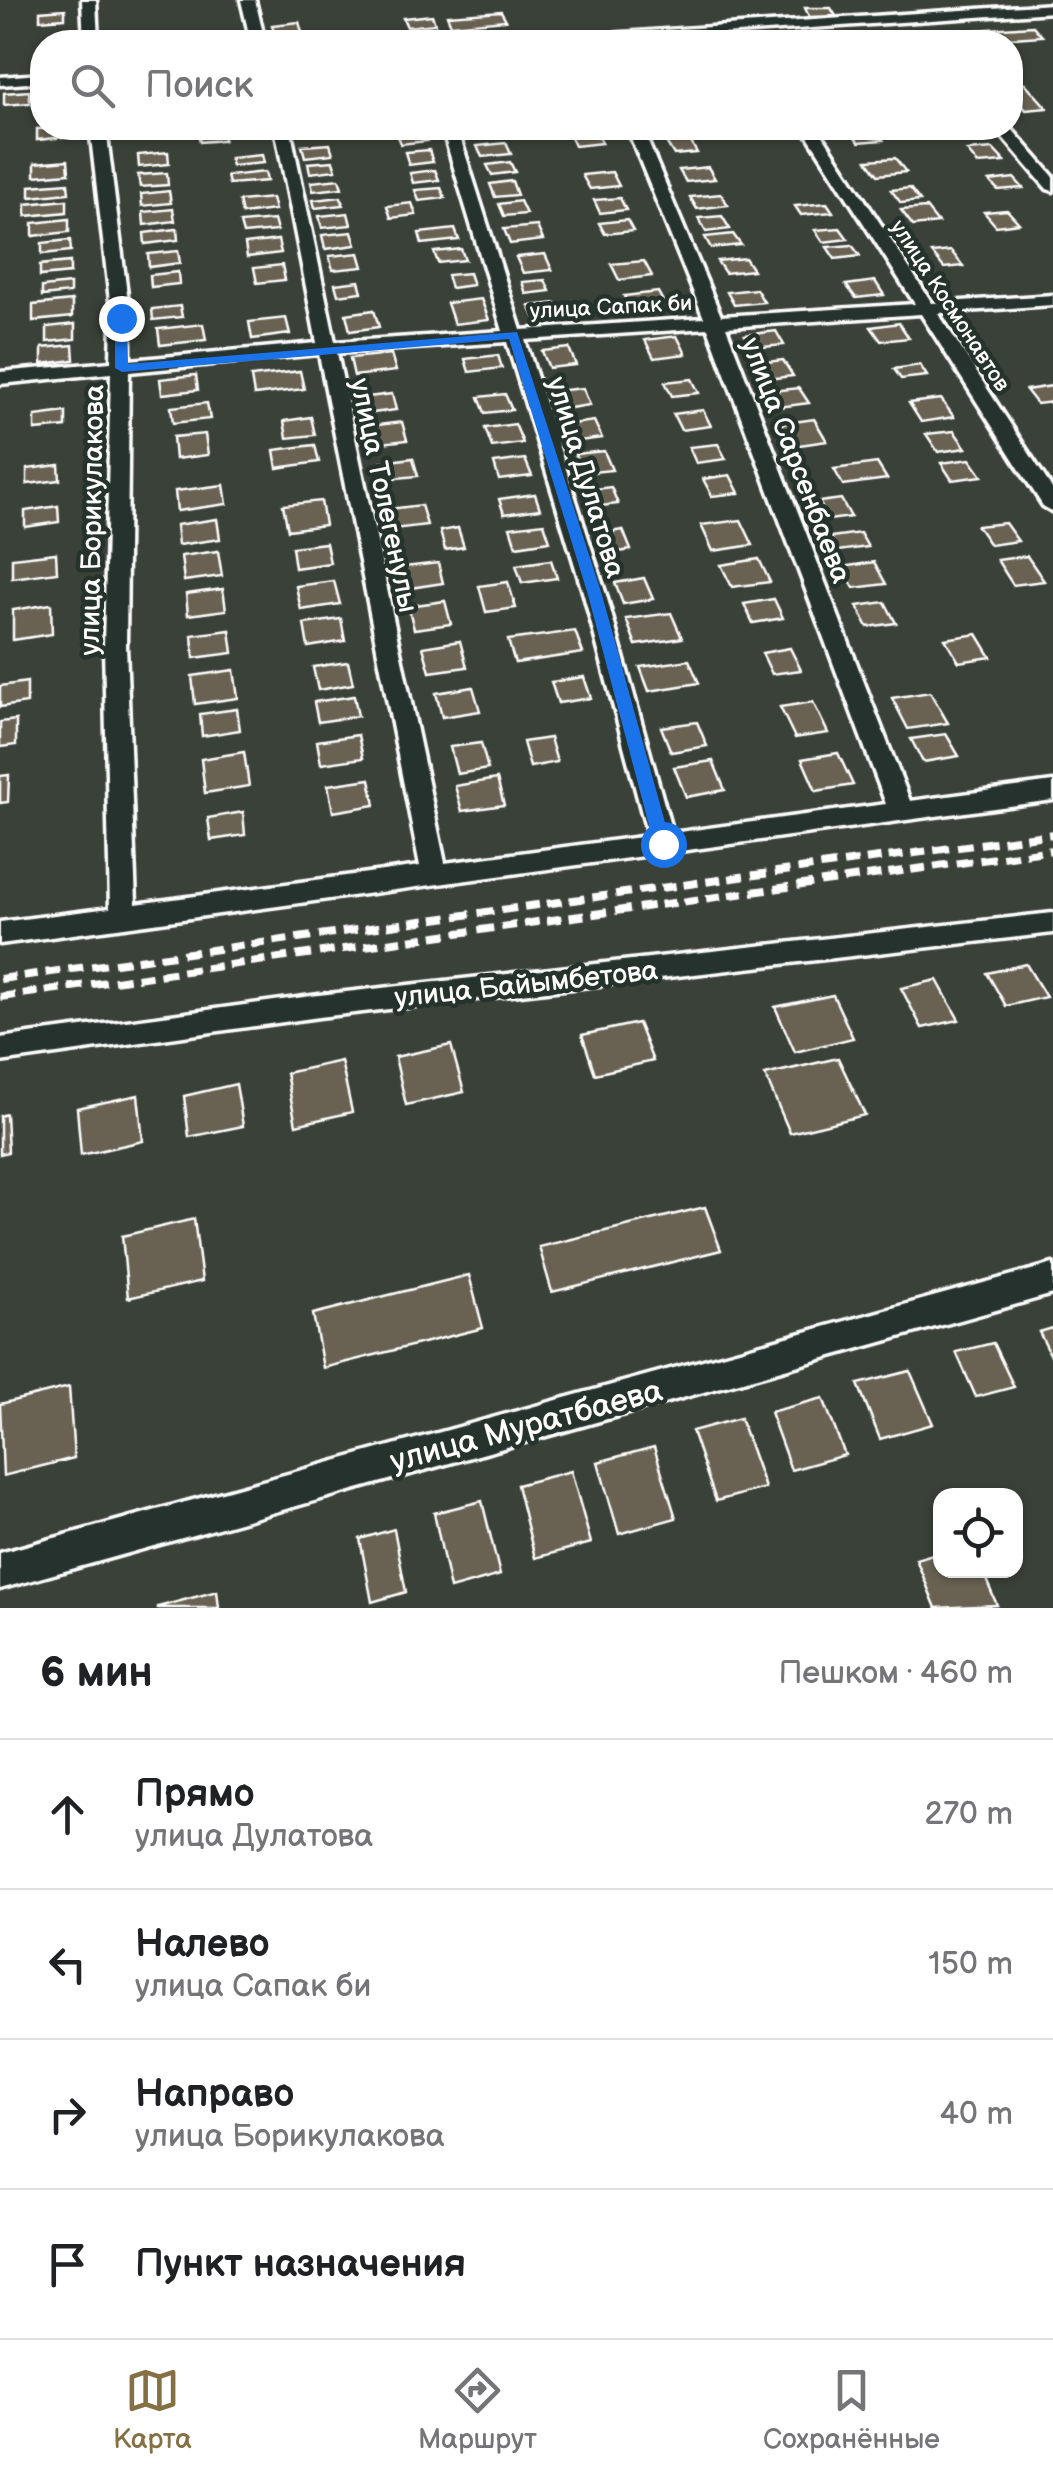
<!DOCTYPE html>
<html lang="ru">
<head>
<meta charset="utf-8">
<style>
  body { margin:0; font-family:"Balsamiq Sans",sans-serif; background:#f2f2f2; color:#202124 }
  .controls { position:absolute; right:30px; bottom:30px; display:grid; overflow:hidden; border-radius:20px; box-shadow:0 2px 8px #0004 }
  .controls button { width:90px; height:90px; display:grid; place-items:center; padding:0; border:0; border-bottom:2px solid #e0e0e0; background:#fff; color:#202124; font:50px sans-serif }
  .stop { position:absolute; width:30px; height:30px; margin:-22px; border:8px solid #1a73e8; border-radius:50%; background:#fff }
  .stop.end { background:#1a73e8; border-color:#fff; box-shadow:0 2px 10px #0008 }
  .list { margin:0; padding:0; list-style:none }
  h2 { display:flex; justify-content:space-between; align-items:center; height:130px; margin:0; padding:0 40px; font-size:42px }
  h2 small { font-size:32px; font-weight:400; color:#757577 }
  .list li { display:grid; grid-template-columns:65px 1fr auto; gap:30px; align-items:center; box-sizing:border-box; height:150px; padding:0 40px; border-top:2px solid #e0e0e0 }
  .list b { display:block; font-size:38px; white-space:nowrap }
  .list p { margin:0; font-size:32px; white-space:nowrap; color:#757577 }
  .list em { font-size:32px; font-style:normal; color:#757577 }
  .icon { flex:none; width:55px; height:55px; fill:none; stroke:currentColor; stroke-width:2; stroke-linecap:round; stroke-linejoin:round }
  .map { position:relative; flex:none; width:1053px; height:1608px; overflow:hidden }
  .search { position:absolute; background:#fff; box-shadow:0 2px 8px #0004; left:30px; right:30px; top:30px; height:110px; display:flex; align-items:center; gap:25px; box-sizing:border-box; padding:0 35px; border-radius:40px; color:#757577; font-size:38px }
  .sheet { height:730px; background:#fff }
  nav { display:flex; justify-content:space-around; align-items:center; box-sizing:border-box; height:140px; border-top:2px solid #e0e0e0; background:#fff; font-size:28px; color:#757577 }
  nav a { display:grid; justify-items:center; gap:5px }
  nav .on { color:#847042 }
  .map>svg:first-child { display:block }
</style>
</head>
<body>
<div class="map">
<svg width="1053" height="1608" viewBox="0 0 1053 1608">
  <rect width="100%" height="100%" fill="#3a4138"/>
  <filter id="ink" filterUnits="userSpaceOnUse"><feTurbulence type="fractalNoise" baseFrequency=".01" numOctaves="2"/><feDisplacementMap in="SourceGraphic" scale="20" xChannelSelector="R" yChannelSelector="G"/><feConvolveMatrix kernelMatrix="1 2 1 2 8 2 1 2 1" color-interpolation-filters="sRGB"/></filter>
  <g filter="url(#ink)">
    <g fill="#696252" stroke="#fff" stroke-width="2.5">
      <polygon points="805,8 831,8 836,16 809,17"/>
      <polygon points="65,9 65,18 40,20 40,11"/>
      <polygon points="501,11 506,20 451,25 447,15"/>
      <polygon points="432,15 435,24 407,27 403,18"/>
      <polygon points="299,22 303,36 276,39 272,25"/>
      <polygon points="1033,26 1042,36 965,41 957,31"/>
      <polygon points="1025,83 1047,108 1026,110 1010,91 1010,84"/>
      <polygon points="29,91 30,103 4,105 4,93"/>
      <polygon points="65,128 66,137 37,140 37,129"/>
      <polygon points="475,128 504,128 507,135 479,138"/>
      <polygon points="873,128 883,140 859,142 849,130"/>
      <polygon points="222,130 224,140 200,142 198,132"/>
      <polygon points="423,130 427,141 401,144 397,133"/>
      <polygon points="596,133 602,143 575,146 570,135"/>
      <polygon points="689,139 697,153 674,155 666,142"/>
      <polygon points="506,143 511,154 482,157 477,146"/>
      <polygon points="330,144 333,154 305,157 302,146"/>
      <polygon points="993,149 1005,162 978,164 967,151"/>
      <polygon points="429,150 433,162 409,165 405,152"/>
      <polygon points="168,152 169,164 139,167 138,155"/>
      <polygon points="262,155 264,163 232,166 230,158"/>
      <polygon points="895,158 906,172 878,175 867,160"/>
      <polygon points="68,160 69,173 35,176 35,163"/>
      <polygon points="333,161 336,170 310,173 308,163"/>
      <polygon points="510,162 515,172 492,175 487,165"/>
      <polygon points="708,167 715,179 686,182 679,170"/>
      <polygon points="435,170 439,180 413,183 410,173"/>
      <polygon points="265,172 267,181 229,184 227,176"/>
      <polygon points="612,172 619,186 590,189 582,175"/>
      <polygon points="167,173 168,185 140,187 138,175"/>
      <polygon points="1014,178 1023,188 998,190 989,181"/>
      <polygon points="339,179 342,188 313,191 311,182"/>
      <polygon points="512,181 517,195 495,197 490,184"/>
      <polygon points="68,183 69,193 30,197 30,186"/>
      <polygon points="441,188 445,198 419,201 415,190"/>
      <polygon points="910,188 920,201 901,203 891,190"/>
      <polygon points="169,191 171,203 142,206 141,194"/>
      <polygon points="721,194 728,205 697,209 690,197"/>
      <polygon points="341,197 343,205 315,208 313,200"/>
      <polygon points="272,198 275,210 242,214 239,201"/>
      <polygon points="620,198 626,210 600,213 594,200"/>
      <polygon points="67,200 67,212 26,216 26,204"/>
      <polygon points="520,201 526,214 504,216 499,204"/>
      <polygon points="412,203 416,215 391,218 387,206"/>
      <polygon points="827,203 833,212 801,215 795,206"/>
      <polygon points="926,208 938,223 913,226 901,210"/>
      <polygon points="173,209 175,221 144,225 143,212"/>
      <polygon points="1007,210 1019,223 996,226 984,212"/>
      <polygon points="348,213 351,225 322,228 319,216"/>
      <polygon points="722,216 730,229 706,232 698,218"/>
      <polygon points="69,219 69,232 33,236 33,223"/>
      <polygon points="274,220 277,231 243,234 240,223"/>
      <polygon points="627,220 633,231 605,234 599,223"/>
      <polygon points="537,226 543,240 510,244 504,229"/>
      <polygon points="840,228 848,239 823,242 815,230"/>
      <polygon points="177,229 178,240 145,244 144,233"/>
      <polygon points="455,229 459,240 422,244 419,233"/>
      <polygon points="352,232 356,245 325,249 322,235"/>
      <polygon points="733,234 741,245 711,248 705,237"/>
      <polygon points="70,240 71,251 42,254 42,243"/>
      <polygon points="278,240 281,253 247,257 245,244"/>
      <polygon points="852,245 860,256 835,259 827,247"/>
      <polygon points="461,249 465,260 438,263 434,252"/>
      <polygon points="178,251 180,263 149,267 148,254"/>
      <polygon points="951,251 963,266 944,268 932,253"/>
      <polygon points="359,253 363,267 333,270 329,256"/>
      <polygon points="545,254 552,270 523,273 516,257"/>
      <polygon points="745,258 753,270 725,273 717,261"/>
      <polygon points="644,261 652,276 619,280 611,264"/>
      <polygon points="70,262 70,273 40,276 40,265"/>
      <polygon points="282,265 285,280 257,283 254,268"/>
      <polygon points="178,272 179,284 151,287 150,275"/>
      <polygon points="469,273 473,285 451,288 447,275"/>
      <polygon points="545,280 550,291 526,294 522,282"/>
      <polygon points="359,281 362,292 338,295 335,284"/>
      <polygon points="875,281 884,295 856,298 846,285"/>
      <polygon points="70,284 70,293 42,296 42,287"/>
      <polygon points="756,289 764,302 734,305 727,292"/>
      <polygon points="658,292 667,309 632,313 624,296"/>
      <polygon points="481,299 489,320 454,324 447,303"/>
      <polygon points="72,301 72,317 33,321 33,305"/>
      <polygon points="556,303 561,315 535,318 529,306"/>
      <polygon points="180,306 182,317 153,320 152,309"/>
      <polygon points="374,310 379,327 350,331 346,314"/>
      <polygon points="286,318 290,334 252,339 249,322"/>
      <polygon points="899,323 909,338 881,341 871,327"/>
      <polygon points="75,324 75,339 47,342 47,327"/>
      <polygon points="203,324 206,340 160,345 158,329"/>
      <polygon points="776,331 784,345 753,348 745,335"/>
      <polygon points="677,336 686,354 654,358 645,340"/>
      <polygon points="73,345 74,360 42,364 42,348"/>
      <polygon points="569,348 576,365 549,368 542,351"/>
      <polygon points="391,354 396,371 354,376 350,358"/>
      <polygon points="498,355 502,368 469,372 465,359"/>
      <polygon points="783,360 793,376 767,379 758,363"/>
      <polygon points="920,365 927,376 901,379 894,369"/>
      <polygon points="300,371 304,389 254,395 251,377"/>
      <polygon points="196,375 198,390 162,394 160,379"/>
      <polygon points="692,379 699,393 672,396 665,382"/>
      <polygon points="1052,386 1053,402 1037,404 1026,390"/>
      <polygon points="583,388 590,405 563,409 555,391"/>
      <polygon points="799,388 809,403 779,407 770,391"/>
      <polygon points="392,394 396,410 364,414 360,398"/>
      <polygon points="505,394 512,410 485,413 479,397"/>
      <polygon points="941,399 954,417 921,422 909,403"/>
      <polygon points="207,403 210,419 173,423 171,407"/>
      <polygon points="703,410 711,426 681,430 673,414"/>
      <polygon points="66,412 66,427 35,430 35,416"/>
      <polygon points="311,417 315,435 287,438 284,421"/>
      <polygon points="814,419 827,441 793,446 780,424"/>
      <polygon points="594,421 602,438 572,442 565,425"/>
      <polygon points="402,422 407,440 374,444 369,426"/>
      <polygon points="515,424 523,443 492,447 485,428"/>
      <polygon points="954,431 966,448 938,452 926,434"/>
      <polygon points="205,434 208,455 175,459 173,437"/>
      <polygon points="718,444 726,459 696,463 689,447"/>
      <polygon points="315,445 319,462 277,468 274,450"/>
      <polygon points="604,451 612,470 583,473 575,454"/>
      <polygon points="413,458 418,476 387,479 382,462"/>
      <polygon points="525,459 532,476 499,480 494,463"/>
      <polygon points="970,459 982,476 952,480 941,463"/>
      <polygon points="877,463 887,479 843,485 834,469"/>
      <polygon points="59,465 60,480 27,484 27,469"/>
      <polygon points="730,475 739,493 712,496 703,479"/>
      <polygon points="224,485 227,504 177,511 175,491"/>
      <polygon points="611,487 618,504 593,507 586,490"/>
      <polygon points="535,494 540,509 504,514 499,499"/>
      <polygon points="841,499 851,517 829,520 819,502"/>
      <polygon points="321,501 325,525 288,530 283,505"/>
      <polygon points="421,505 427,525 394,529 389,509"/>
      <polygon points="58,506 59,522 25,527 25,511"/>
      <polygon points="217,519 220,539 178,545 176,525"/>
      <polygon points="741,520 753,545 713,551 701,525"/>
      <polygon points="544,523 550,541 516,546 510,527"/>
      <polygon points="1005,523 1018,541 990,545 977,526"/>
      <polygon points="458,528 464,547 445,550 440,531"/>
      <polygon points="623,530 631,550 606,554 598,534"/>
      <polygon points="860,533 868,547 838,551 831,537"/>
      <polygon points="326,543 330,563 295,568 292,547"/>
      <polygon points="218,551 222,576 184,581 181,556"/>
      <polygon points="56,553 57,572 12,578 12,558"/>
      <polygon points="1027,556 1044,581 1013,585 997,560"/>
      <polygon points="759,559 770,582 732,587 721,565"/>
      <polygon points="551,560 557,578 522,583 516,565"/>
      <polygon points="874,562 886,584 854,588 842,567"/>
      <polygon points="438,563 443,583 410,588 404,567"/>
      <polygon points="644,578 653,599 623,604 615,583"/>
      <polygon points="334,581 340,604 301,610 296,586"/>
      <polygon points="508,582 516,608 486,612 479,586"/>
      <polygon points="223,589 226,610 188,615 186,594"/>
      <polygon points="774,599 783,618 753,623 744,604"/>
      <polygon points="445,601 451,624 414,629 408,606"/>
      <polygon points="885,602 896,623 868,627 857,606"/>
      <polygon points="51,604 52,634 13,640 13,610"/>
      <polygon points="671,613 682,638 636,645 626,619"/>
      <polygon points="341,619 345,641 308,647 304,624"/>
      <polygon points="230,630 233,653 194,658 192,635"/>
      <polygon points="575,631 583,653 515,663 508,640"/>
      <polygon points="977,634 991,657 959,662 945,639"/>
      <polygon points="460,641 467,667 430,672 423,647"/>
      <polygon points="790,648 801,670 772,674 762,653"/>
      <polygon points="689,660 699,683 649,691 640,667"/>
      <polygon points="348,662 353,684 318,690 313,667"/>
      <polygon points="234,670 238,698 195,704 192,676"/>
      <polygon points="584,677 591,698 558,703 551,682"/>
      <polygon points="27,682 27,703 0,707 0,686"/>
      <polygon points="473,687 480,711 442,717 436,693"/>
      <polygon points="930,692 948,723 908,729 892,698"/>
      <polygon points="354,696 358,716 318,722 314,702"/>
      <polygon points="813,702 828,733 795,738 780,707"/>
      <polygon points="237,709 240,730 202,736 200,714"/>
      <polygon points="16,720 16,745 0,747 0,722"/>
      <polygon points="697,722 707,746 671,752 661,727"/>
      <polygon points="946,734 959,756 923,762 911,739"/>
      <polygon points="358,735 363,758 321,764 317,741"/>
      <polygon points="550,738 557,762 530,767 523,742"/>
      <polygon points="481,743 488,769 457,774 450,747"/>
      <polygon points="244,752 249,786 205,793 201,759"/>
      <polygon points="838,753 853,785 816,791 802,759"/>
      <polygon points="713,761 725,790 686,797 674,767"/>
      <polygon points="9,775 8,802 0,803 0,776"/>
      <polygon points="370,779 375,805 333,812 328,785"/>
      <polygon points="497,779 504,805 462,811 455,786"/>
      <polygon points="243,812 245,835 211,840 208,818"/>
      <polygon points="1026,964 1046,997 1006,1006 987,973"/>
      <polygon points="937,980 959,1020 922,1028 901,988"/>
      <polygon points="833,995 853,1038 795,1052 775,1007"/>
      <polygon points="638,1023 653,1061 595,1074 582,1035"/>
      <polygon points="451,1045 464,1092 406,1105 395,1057"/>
      <polygon points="838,1058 865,1115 790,1133 765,1075"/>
      <polygon points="341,1061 352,1112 296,1125 286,1073"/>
      <polygon points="236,1084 243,1126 189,1137 184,1096"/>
      <polygon points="138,1095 143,1141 81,1155 77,1108"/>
      <polygon points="6,1114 8,1152 0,1154 0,1116"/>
      <polygon points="705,1207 721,1250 552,1292 539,1247"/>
      <polygon points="194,1219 202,1281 128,1298 122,1236"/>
      <polygon points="469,1275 483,1328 323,1368 313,1314"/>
      <polygon points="1053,1328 1053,1360 1039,1332"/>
      <polygon points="993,1343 1014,1387 976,1397 956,1352"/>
      <polygon points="910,1371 933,1424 880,1439 858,1384"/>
      <polygon points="69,1387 74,1458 3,1476 0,1404"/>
      <polygon points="823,1398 845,1455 791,1470 770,1412"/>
      <polygon points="740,1418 765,1488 716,1501 692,1431"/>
      <polygon points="654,1447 676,1518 619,1534 598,1462"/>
      <polygon points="571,1471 591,1543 535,1558 517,1485"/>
      <polygon points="482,1501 500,1575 450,1589 434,1513"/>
      <polygon points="394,1529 406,1592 372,1602 360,1539"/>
      <polygon points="940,1552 940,1570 982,1570 997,1605 936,1608 916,1559"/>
      <polygon points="217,1591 219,1608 158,1608 158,1607"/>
    </g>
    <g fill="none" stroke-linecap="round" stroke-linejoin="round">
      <defs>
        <g id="minor">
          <polygon points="82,0 96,0 98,42 84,42"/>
          <polygon points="241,0 255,0 265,42 251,42"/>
          <polygon points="1053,4 1053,12 601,42 539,42 546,38"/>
          <polygon points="42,74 42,82 0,85 0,77"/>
          <polygon points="1010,127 1053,176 1053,191 1047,189 995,128"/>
          <path d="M90 128H106L130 318V360L317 343 275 128H290L335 342 503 331 442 128H457L521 330 704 318 627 128H642L721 316 915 304 803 128H818L932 303 1053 295V305L938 313 1053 490V512L1043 506 921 314 726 327 910 801 1053 782V800L0 944V922L110 908 104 646 111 373 0 384V372L111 362 112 318ZM708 328 886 804 672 833 606 595 525 340ZM507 342 584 595 648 836 445 863 337 353ZM319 354 420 866 136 904 126 646 129 372Z"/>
          <polygon points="1053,913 1053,933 319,1017 0,1062 0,1038 319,995"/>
          <polygon points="1053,1264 1053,1294 0,1589 0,1553"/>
        </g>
      </defs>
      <use href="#minor" stroke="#fff" stroke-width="7"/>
      <use href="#minor" fill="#26332d" fill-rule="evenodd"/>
      <g stroke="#fff" stroke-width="8" stroke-dasharray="15 8" stroke-linecap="butt">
        <polyline points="0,979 1053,834"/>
        <polyline points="0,997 1053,850"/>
      </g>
    </g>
  </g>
  <polygon fill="#1a73e8" points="121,314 127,318 128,364 517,332 602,595 671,844 669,849 663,851 654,844 588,595 509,339 122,372 115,368 115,318"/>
  <g text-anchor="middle" stroke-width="9" stroke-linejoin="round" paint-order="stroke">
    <g font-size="22" fill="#fff" stroke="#26332d">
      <text transform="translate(951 305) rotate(57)" y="8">улица Космонавтов</text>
      <text transform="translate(611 306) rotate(-3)" y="8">улица Сапак би</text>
    </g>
    <g font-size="28" fill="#fff" stroke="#26332d">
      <text transform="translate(797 460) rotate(69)" y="10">улица Сарсенбаева</text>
      <text transform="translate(587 477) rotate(73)" y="10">улица Дулатова</text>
      <text transform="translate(385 495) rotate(78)" y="10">улица Толегенулы</text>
      <text transform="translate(91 520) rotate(-89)" y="10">улица Борикулакова</text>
      <text transform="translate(526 983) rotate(-6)" y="10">улица Байымбетова</text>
    </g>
    <g font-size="32" fill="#fff" stroke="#26332d">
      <text transform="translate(526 1425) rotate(-15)" y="11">улица Муратбаева</text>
    </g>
  </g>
</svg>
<div class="controls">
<button><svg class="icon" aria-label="locate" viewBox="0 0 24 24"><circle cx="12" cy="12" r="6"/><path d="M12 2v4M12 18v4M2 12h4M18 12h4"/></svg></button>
</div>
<div class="stop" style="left:663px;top:844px"></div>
<div class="stop end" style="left:121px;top:318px"></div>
<div class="search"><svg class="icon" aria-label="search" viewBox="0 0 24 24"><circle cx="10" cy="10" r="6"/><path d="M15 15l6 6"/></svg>Поиск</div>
</div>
<section class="sheet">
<h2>6 мин<small>Пешком · 460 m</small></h2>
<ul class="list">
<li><svg class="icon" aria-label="ahead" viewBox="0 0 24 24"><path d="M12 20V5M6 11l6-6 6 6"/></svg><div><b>Прямо</b><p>улица Дулатова</p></div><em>270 m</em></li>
<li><svg class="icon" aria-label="left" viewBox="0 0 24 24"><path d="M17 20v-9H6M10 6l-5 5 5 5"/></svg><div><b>Налево</b><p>улица Сапак би</p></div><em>150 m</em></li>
<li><svg class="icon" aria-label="right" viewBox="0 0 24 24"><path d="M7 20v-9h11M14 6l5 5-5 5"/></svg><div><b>Направо</b><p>улица Борикулакова</p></div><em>40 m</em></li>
<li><svg class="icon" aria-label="arrive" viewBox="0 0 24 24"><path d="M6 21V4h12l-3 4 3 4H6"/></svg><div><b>Пункт назначения</b></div></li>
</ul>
</section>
<nav>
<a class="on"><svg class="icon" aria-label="map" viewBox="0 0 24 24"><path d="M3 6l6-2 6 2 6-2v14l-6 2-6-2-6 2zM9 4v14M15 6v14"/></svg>Карта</a>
<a><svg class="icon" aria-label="directions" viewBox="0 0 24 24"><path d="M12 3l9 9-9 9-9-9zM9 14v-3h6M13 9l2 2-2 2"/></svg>Маршрут</a>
<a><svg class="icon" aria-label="saved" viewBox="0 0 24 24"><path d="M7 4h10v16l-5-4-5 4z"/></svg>Сохранённые</a>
</nav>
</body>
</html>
